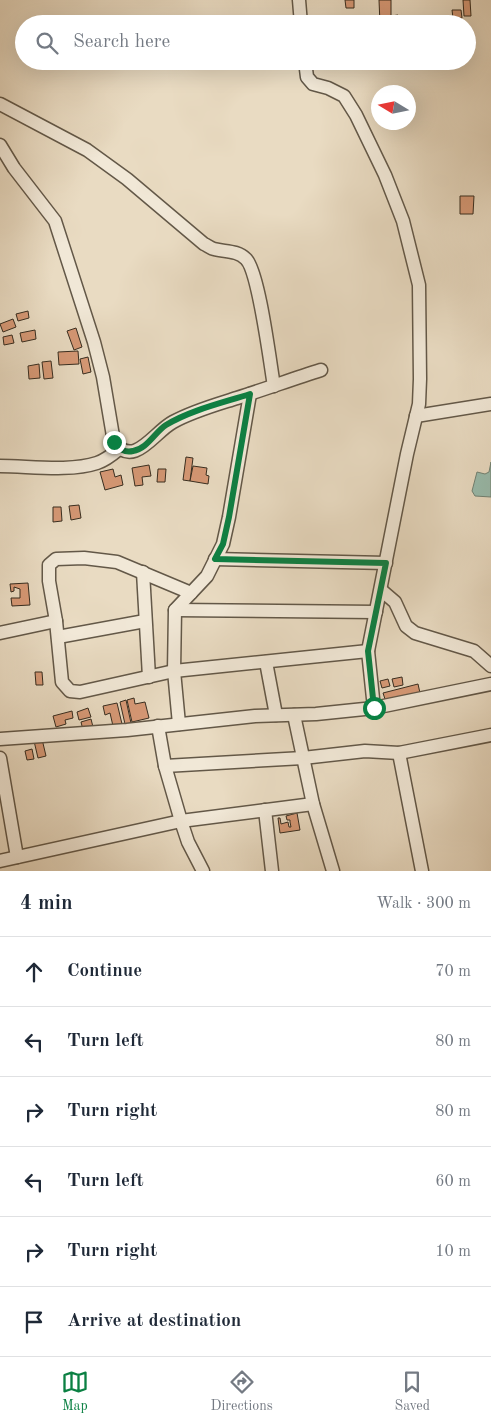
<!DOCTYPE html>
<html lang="en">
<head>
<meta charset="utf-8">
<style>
  body { margin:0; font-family:"Old Standard TT",serif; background:#f2f2f3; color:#1f2937 }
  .compass { position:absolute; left:371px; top:85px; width:45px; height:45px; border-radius:50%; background:#fff; box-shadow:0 5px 20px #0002; rotate:280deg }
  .stop { position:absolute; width:15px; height:15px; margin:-11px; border:4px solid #0b8043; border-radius:50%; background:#fff }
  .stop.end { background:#0b8043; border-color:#fff; box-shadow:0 1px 5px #0008 }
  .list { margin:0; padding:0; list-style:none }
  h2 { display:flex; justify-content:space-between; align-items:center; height:65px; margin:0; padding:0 20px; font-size:21px }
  h2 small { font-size:16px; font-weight:400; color:#747a83 }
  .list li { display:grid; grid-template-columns:32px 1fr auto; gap:15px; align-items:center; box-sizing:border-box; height:70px; padding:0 20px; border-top:1px solid #e0e1e3 }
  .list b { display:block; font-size:19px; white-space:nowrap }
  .list em { font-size:16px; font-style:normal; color:#747a83 }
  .icon { flex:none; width:28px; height:28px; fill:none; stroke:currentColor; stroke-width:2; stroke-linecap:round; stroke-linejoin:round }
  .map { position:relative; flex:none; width:491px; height:871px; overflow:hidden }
  .search { position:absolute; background:#fff; box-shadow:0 5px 20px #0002; left:15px; right:15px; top:15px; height:55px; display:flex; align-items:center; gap:12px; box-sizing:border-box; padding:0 18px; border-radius:28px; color:#747a83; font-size:19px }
  .sheet { height:485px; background:#fff }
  nav { display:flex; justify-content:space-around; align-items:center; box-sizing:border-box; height:70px; border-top:1px solid #e0e1e3; background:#fff; font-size:14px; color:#747a83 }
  nav a { display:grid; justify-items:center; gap:2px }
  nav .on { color:#0b8043 }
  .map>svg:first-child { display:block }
</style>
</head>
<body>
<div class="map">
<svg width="491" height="871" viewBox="0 0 491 871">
  <rect width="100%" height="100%" fill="#e9dbc2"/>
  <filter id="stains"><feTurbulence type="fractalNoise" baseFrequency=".004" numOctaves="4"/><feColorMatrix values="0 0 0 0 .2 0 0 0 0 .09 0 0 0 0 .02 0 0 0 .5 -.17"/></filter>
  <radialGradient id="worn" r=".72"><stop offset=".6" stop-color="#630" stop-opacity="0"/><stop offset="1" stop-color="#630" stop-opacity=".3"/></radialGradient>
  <polygon fill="#99bcad" stroke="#718274" points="491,462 491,497 475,496 472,491 477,472 485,474 489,472"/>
  <g fill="#d79976" stroke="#362c1f">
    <polygon points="345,0 354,0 354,8 346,8"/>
    <polygon points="379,0 391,0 391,16 398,15 398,24 380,24"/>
    <polygon points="463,0 470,0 471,16 464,16"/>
    <polygon points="452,10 461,10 462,18 453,18"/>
    <polygon points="460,196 474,196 473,214 460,214"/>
    <polygon points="28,311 29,318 18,321 16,314"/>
    <polygon points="13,319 16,327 3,332 0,324"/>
    <polygon points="76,328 82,347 74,350 67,331"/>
    <polygon points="35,330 36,339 22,342 20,333"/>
    <polygon points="12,335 14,343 4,345 3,337"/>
    <polygon points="78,351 79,364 59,365 58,352"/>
    <polygon points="88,357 91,372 83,374 80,359"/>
    <polygon points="51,361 53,378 44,379 42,362"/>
    <polygon points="39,364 40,378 29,379 28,366"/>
    <polygon points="186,457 193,458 190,481 183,480"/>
    <polygon points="149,465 151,476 142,477 143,485 135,486 132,468"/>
    <polygon points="193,466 207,468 206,475 209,476 208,484 190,481"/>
    <polygon points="113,469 115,477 121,475 123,485 105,490 100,472"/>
    <polygon points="158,469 166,469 165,482 157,482"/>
    <polygon points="79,505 81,518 71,520 69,506"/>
    <polygon points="53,507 61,507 62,521 53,522"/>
    <polygon points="28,583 30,605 12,606 11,598 20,598 20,589 14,587 14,591 11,592 10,584"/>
    <polygon points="35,672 42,672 43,685 36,685"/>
    <polygon points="402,677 403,685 394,687 392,679"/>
    <polygon points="388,679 390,686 382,688 380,681"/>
    <polygon points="418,684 420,693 386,702 383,693"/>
    <polygon points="134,698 135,704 145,702 149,718 132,722 127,700"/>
    <polygon points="126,700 131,723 125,724 120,702"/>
    <polygon points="117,703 122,724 113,726 110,713 105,715 103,706"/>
    <polygon points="88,708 91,717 79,720 77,712"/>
    <polygon points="72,711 73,718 65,720 66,724 56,727 53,716"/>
    <polygon points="91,719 93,727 83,730 81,722"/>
    <polygon points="42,739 46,756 38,758 34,741"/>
    <polygon points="32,749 34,759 27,760 25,751"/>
    <polygon points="297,813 300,830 280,833 278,818 280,818 281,824 288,822 289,827 291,827 290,822 290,820 287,820 286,816"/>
  </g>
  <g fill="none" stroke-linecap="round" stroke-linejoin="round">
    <defs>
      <g id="minor">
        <polyline points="299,0 301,24"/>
        <polyline points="305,61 307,77 313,84 328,88 344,96 356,115 385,175 403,221 419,285 420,379 419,404 407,454 368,651 374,708"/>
        <path d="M0 104 87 150 127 179 204 244C207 245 210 248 214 249 225 252 237 250 246 259 259 272 270 363 274 386"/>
        <path d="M0 145 14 168 55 221 94 342 103 377 114 442C134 469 154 432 173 422 193 411 215 405 237 398 265 389 293 379 321 370"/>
        <polyline points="416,416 491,404"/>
        <path d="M0 466C29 466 70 472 97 463 106 460 112 455 119 449"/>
        <polyline points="215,559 386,563"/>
        <polyline points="143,572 149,677"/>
        <polyline points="381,590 395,602 406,626 415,633 474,651 491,666"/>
        <polyline points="191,593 117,562 84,558 56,559 49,565 49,581 56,621 62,682 70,691 80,692 174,671 368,651"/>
        <polyline points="175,610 376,612"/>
        <polyline points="0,633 56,621"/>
        <polyline points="58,637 145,621"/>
        <polyline points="266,662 276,715"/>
        <polyline points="294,715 313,804 333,871"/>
        <polyline points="179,724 174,671 175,610 207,576 223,544 229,517 250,394"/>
        <polyline points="158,726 165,766 181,821 188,842 203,871"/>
        <polyline points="0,739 127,730 255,716 316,714 374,708 491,684"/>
        <polyline points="399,753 422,871"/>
        <polyline points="0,758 17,857"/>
        <polyline points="165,766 303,758 365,751 399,753 491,735"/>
        <polyline points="265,810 272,871"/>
        <polyline points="0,861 181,821 313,804"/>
      </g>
    </defs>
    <use href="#minor" stroke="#635848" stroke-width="15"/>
    <use href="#minor" stroke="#f1e8d7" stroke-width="12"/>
  </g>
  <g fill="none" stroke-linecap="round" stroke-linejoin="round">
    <path stroke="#0b8043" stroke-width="6" d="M114 442C120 449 124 453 133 451 147 449 155 432 166 425 191 410 222 403 250 394L229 517 223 544 215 559 386 563 368 651 374 708"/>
  </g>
  <rect width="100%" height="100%" filter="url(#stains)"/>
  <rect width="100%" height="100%" fill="url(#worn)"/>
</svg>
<svg class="compass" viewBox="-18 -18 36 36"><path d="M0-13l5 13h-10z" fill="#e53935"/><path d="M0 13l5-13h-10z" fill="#747a83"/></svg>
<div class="stop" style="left:374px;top:708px"></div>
<div class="stop end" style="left:114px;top:442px"></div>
<div class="search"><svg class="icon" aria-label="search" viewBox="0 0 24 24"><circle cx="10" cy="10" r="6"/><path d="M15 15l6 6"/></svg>Search here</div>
</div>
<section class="sheet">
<h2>4 min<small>Walk · 300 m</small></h2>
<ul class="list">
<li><svg class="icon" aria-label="ahead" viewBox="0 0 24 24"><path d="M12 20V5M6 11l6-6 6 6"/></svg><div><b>Continue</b></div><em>70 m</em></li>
<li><svg class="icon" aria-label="left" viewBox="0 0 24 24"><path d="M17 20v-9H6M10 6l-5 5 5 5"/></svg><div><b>Turn left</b></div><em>80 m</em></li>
<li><svg class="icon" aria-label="right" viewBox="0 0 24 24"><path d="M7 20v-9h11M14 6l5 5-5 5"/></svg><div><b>Turn right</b></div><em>80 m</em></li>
<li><svg class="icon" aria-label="left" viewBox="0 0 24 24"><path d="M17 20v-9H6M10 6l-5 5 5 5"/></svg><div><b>Turn left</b></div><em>60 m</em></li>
<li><svg class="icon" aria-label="right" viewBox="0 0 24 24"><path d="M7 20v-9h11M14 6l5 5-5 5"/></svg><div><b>Turn right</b></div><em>10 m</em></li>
<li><svg class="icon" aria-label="arrive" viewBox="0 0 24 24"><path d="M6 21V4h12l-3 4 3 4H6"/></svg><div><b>Arrive at destination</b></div></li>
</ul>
</section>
<nav>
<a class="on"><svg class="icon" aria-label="map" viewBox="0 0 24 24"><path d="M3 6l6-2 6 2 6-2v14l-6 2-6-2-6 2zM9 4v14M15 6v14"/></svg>Map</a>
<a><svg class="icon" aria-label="directions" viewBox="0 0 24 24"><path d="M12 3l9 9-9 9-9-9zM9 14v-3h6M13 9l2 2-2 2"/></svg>Directions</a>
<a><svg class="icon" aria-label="saved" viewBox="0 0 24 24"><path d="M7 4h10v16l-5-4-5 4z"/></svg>Saved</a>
</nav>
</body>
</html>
